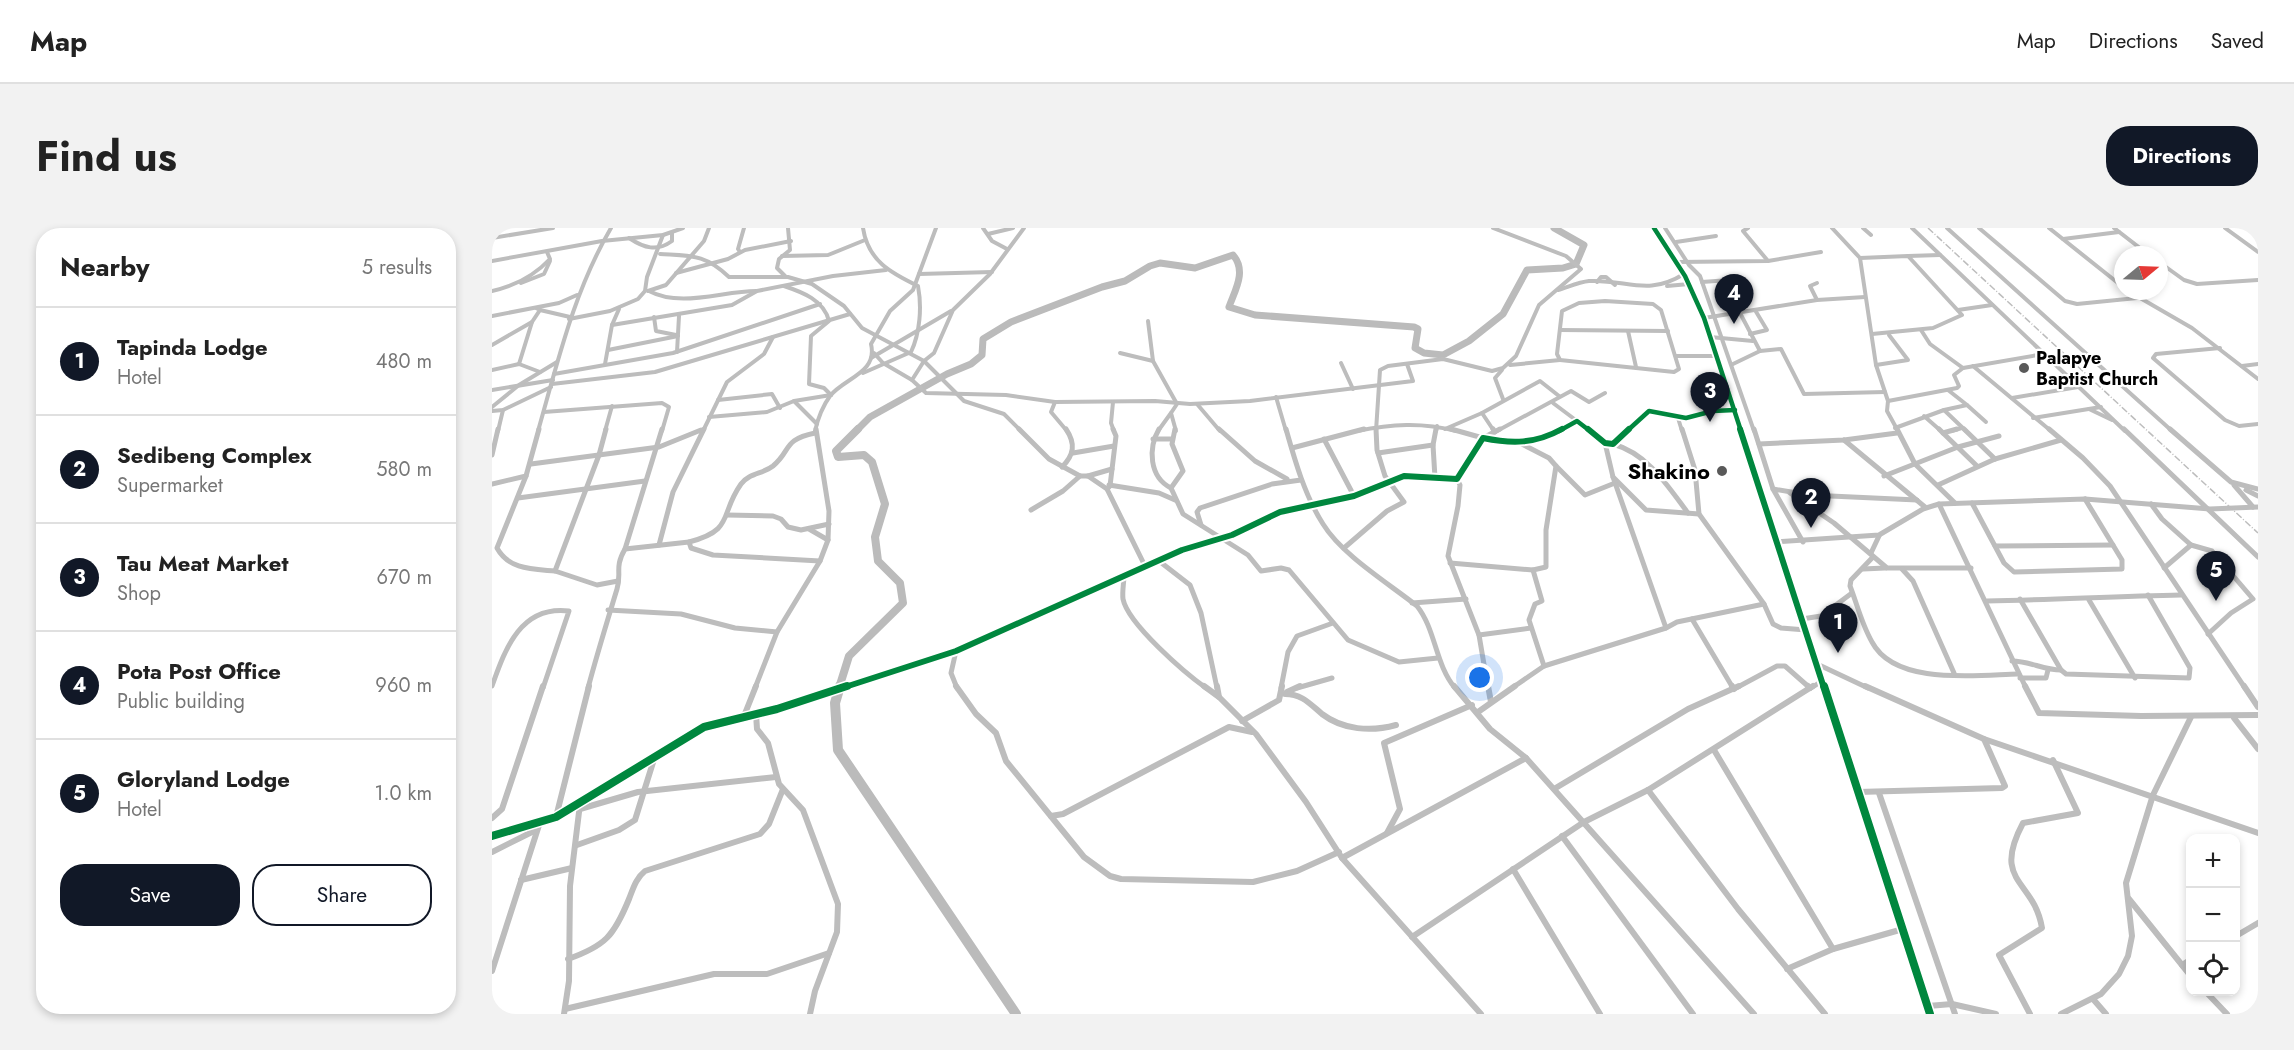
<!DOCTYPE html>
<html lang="en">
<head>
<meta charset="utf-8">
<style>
  body { margin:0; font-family:Jost,sans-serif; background:#f2f2f2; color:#222 }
  .controls { position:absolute; right:18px; bottom:18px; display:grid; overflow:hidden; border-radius:12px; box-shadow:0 3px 9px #0003 }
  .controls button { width:54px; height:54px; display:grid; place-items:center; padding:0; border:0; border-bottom:2px solid #e0e0e0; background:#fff; color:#222; font:30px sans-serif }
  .compass { position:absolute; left:1622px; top:18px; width:54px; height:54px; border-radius:50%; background:#fff; box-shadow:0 3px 9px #0003; rotate:71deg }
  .you { position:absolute; left:988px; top:450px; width:21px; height:21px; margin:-15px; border:4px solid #fff; border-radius:50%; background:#1a73e8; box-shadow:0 0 0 9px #1a73e833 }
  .badge { display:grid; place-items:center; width:39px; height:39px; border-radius:50%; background:#111827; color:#fff; font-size:20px; font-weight:700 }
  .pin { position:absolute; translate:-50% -50px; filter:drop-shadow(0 2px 3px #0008) }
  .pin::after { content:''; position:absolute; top:32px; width:21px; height:18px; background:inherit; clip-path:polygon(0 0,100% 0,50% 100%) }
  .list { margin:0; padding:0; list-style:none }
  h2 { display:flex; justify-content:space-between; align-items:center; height:78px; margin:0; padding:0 24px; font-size:26px }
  h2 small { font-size:20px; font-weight:400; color:#767676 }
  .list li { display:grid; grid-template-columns:39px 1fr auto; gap:18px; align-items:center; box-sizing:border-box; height:108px; padding:0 24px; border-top:2px solid #e0e0e0 }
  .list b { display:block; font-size:22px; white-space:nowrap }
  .list p { margin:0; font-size:20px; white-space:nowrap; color:#767676 }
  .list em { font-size:20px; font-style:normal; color:#767676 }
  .actions { display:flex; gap:12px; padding:18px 24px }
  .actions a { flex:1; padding:14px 0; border:2px solid #111827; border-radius:24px; text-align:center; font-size:21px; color:#111827 }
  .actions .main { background:#111827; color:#fff }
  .icon { flex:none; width:33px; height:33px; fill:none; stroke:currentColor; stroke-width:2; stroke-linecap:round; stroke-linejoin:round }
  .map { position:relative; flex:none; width:1766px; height:786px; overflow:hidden; border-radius:24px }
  header { display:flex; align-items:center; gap:36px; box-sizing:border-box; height:84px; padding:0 30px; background:#fff; border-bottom:2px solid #e0e0e0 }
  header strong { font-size:28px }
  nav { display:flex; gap:33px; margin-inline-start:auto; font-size:21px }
  .intro { display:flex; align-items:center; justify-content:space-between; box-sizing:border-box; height:144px; padding:0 36px }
  h1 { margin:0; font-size:42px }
  .button { padding:15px 27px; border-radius:24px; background:#111827; color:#fff; font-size:21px; font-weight:700 }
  main { display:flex; gap:36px; padding:0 36px }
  aside { flex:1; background:#fff; border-radius:24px; box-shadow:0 3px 9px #0003 }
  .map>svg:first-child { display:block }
</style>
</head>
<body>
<header>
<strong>Map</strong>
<nav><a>Map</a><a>Directions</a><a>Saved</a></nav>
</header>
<div class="intro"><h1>Find us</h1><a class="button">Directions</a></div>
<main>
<aside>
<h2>Nearby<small>5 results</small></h2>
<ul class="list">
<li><span class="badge">1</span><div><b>Tapinda Lodge</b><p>Hotel</p></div><em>480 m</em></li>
<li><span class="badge">2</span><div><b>Sedibeng Complex</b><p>Supermarket</p></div><em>580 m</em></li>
<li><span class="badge">3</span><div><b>Tau Meat Market</b><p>Shop</p></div><em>670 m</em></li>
<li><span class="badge">4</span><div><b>Pota Post Office</b><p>Public building</p></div><em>960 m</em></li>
<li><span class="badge">5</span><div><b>Gloryland Lodge</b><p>Hotel</p></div><em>1.0 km</em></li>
</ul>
<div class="actions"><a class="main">Save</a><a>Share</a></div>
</aside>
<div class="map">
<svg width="1766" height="786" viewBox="0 0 1766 786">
  <rect width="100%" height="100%" fill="#fff"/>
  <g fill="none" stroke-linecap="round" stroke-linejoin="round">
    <path stroke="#bbb" stroke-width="7" d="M364 203 378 189 455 146 479 136 490 127 491 111 519 94 610 59 633 53 658 38 668 35 703 40 741 27C755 43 743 62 737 79L763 87 922 99 926 101 923 120 932 125 951 127 977 113 1011 86 1035 42 1071 40 1084 36 1092 17 1062 0"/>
    <polyline stroke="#bbb" stroke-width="8" points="347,460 357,428 411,375 408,355 386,333 383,309 393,276 380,234 372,227 346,229 344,223 366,201"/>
    <polyline stroke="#bbb" stroke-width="10" points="348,458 343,475 346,522 524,786"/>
    <g stroke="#bdbdbd" stroke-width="4">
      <path d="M371 0C376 33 399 45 426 58 430 79 428 105 419 124L371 145"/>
      <polyline points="491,0 500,13 515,21"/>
      <polyline points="532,0 498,46 461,82 442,125 432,133 420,152 434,165 514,167 563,174 663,173 698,176 758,173 921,153 915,136"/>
      <polyline points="1173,0 1197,37 1208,48 1262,203"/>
      <polyline points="1256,0 1251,3 1276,33"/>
      <polyline points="1340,0 1368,30 1384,137 1396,173 1395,183 1406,203"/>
      <polyline points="1371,0 1379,7"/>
      <polyline points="1420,0 1633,203"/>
      <polyline points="1455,0 1680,203"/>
      <polyline points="1487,0 1573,73 1585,76 1645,70"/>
      <polyline points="1557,0 1631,59"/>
      <polyline points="1622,0 1657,27"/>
      <polyline points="1733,0 1766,24"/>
      <polyline points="496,6 521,0"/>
      <polyline points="0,10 61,0"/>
      <path d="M137 10C152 20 165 24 180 13V5"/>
      <polyline points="1571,11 1627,4"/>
      <polyline points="1184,14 1224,8"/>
      <polyline points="248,24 246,21 252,0"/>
      <path d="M168 26C200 28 213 26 237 49H296L320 56 352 78 370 100 432 133 472 173 512 186 529 203"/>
      <polyline points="290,28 336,27 373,12"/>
      <polyline points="1416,28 1448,27"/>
      <polyline points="1368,30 1416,28 1470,87 1441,100 1380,106"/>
      <polyline points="0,33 110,13 171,7 191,0"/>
      <polyline points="1185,34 1276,33 1329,24"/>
      <polyline points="1667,34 1692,52 1705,56 1766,52"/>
      <polyline points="184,45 236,31 253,22 299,13"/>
      <polyline points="427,46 500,44"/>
      <polyline points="293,48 285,40 287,31 298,22 296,0"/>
      <polyline points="1105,54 1109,49 1114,49 1123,57"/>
      <polyline points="1210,54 1251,51"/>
      <polyline points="29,55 52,46 58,33"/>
      <polyline points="1325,55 1318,58 1325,72"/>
      <path d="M292 58C310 64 332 72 337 93L319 108 317 156 332 160 339 167"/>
      <polyline points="1175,58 1197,56"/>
      <path d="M1066 62C1076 59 1087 54 1097 53 1135 51 1155 69 1192 46"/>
      <path d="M0 63C23 58 42 48 58 31L55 24"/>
      <polyline points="156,63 174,57 212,13 217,0"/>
      <path d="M157 63C189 80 230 63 264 63"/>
      <polyline points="1636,63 1700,100 1766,151"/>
      <polygon points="1113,73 1161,76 1169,82 1187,141 1182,144 1068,132 1065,126 1070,83 1087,75"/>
      <polyline points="48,82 78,89"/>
      <polyline points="1466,82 1500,77"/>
      <polyline points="1248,85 1268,123 1289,121 1312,166 1393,164"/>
      <polyline points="0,88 67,75 85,67"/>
      <polyline points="162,89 164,103 184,107"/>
      <polyline points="1212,90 1325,72 1373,69"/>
      <polyline points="77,91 118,83 146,71 153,63 155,49 171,7"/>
      <polyline points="656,93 661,133 685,176 679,185 684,203"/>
      <polyline points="120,97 240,77 265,63 341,48 394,42"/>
      <polyline points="1068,102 1176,103"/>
      <polyline points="1429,102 1438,116 1471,140"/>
      <polyline points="1136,103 1144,139"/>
      <polyline points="1258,106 1275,102 1263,82"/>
      <polyline points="1218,109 1261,113"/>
      <polyline points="0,117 40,94"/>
      <polyline points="1728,120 1664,126 1661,130 1733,192 1747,198 1766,196"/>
      <polyline points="116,122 186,108"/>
      <polyline points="185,124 187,88"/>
      <polyline points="382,125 391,135 420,152"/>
      <polyline points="628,125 661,133"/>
      <polyline points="1184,128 1224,128"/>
      <polyline points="379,130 459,83"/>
      <polyline points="849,135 861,161"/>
      <polyline points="27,136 40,94 48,82 44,80"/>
      <polyline points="113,136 120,97 127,81"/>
      <polyline points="1241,136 1268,123"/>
      <polyline points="1018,137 1068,132"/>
      <polyline points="1384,137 1416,132 1397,107"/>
      <polyline points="1481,138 1559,203"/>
      <polyline points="1750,138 1766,136"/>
      <polyline points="0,142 27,136 48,144"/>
      <polyline points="1010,142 1003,150 1011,171"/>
      <polyline points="62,146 181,125 328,76"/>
      <polyline points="60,156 163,144 358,86"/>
      <polyline points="0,162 61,152"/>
      <polyline points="1456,162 1475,177 1452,182 1474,203"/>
      <polyline points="784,169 794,203"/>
      <polyline points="1520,170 1586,159"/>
      <polyline points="226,172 280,166 288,180"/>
      <polyline points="302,173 325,196"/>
      <polyline points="1396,173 1465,160 1467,158 1462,147 1471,140 1552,126"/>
      <polyline points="563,174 559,184 575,203"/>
      <polyline points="621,174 619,195 622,203"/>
      <polyline points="1061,175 1085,193"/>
      <polyline points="705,176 728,203"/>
      <polyline points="1475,177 1494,194"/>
      <polyline points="0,179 27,157 65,134"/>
      <polyline points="1597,181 1620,192"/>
      <polyline points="0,183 11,182 59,159"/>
      <polyline points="52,184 170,175 177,179 170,203"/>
      <polyline points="990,185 1002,203"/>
      <polyline points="1432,188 1449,203"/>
      <polyline points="217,189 275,184 302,173 339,167"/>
      <polyline points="1186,190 1190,203"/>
      <polyline points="1541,190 1609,179"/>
      <polyline points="1403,200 1452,182"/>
      <polyline points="953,201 990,185 1048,153 1067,168"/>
      <polyline points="6,203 11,182"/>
      <path d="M46 203C66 133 82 63 119 0"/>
      <polyline points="113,203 120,178"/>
      <polyline points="207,203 209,202"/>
      <polyline points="211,203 235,154 272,126 281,109"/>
      <path d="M323 203C326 190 330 179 338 168 352 150 386 145 379 116L398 83 421 62 444 0"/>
      <polyline points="666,203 679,185"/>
      <path d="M865 203C899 196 930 194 964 203"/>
      <polyline points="884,203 888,142 896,138 951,131 1000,143 1011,140 1024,128 1047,77 1089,41 1074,28 1001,0"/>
      <polyline points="944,203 945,198"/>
      <polyline points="1005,203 1079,163 1097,174 1113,165"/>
      <polyline points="1067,203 1085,193 1098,203"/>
      <polyline points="1135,203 1157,183 1194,190 1221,183 1243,182"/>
      <polyline points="1459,203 1470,200"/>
    </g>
    <g stroke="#bdbdbd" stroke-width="5">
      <polyline points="114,201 107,227 63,343 105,357 126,353"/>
      <polyline points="527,201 557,231 588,248 596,248 615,261 653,338"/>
      <path d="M667 201C656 220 657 249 679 260"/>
      <polyline points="683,201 680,216 691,243 679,260 691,286 756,327 769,343 789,340 797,342 856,412 907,434 946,430"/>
      <polyline points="727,201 763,233 795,251"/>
      <path d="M794 201C803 233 813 268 831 296 850 327 896 355 925 378 944 402 943 436 963 460"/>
      <polyline points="959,201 991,210 1008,201"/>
      <polyline points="1001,201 1003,204"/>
      <polyline points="1096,201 1113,215 1121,216 1137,201"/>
      <polyline points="1190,201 1203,242 1207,286 1272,376 1281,396 1289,400 1314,402"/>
      <polyline points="1262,201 1281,261 1311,314"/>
      <polyline points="1405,201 1423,236 1463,275"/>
      <polyline points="1447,201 1451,205"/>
      <polyline points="1465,201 1451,205 1485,238"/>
      <polyline points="1472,201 1503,231"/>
      <polyline points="1557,201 1591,230 1618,258 1753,460"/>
      <polyline points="1632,201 1766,329"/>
      <polyline points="1678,201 1739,254 1766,261"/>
      <polyline points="661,211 680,211"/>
      <polyline points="832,211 862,268"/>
      <polyline points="1352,212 1433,279"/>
      <polyline points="1113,215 1121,249 1154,282 1207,286"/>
      <path d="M1121 216C1156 226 1175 257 1196 285"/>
      <polyline points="1267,216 1352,212 1405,205"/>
      <polyline points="800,220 872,201"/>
      <polyline points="581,225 622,218"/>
      <polyline points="886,225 941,217"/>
      <polyline points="0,227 6,201"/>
      <polyline points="39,236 167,219 209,202"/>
      <polyline points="1064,238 1093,267 1123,255"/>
      <path d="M570 239C582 227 584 216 574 201"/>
      <path d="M34 248 5 320C17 342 41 341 63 343"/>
      <polyline points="596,248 620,241"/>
      <polyline points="1392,248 1466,219 1507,208"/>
      <polyline points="1121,249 1174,400"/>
      <polyline points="943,250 941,217 944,201"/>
      <polyline points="965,251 968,257 966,278 956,328 987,407 996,460"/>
      <polyline points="0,256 34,248 47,201"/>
      <polyline points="617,257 667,265 683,272"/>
      <polyline points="1446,257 1503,231 1569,212"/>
      <polyline points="1742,257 1761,279"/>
      <polyline points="615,261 618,258 624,208 621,201"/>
      <polyline points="1281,261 1317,267 1425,272"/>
      <polyline points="1754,262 1766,268"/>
      <polyline points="1298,265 1342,295 1395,340 1479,340"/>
      <polyline points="26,270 153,253"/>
      <polyline points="1480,275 1512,335 1522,344 1630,341 1630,332 1593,271"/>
      <polyline points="1447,276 1534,460"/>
      <polyline points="1659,276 1670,291 1699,317 1720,323 1761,371 1739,385 1716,406"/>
      <polyline points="539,282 571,263 588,248"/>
      <polyline points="235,287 281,288 289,291 296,299 309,302 337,296"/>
      <polyline points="709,297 705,284 708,280 780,256 809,252"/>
      <polyline points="317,301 336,312"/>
      <path d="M197 314C243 302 227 287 249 256 257 245 271 246 281 238 300 222 290 212 323 205"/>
      <polyline points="1284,314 1387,307 1431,281 1447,276 1593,271 1718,281 1766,279"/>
      <polyline points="167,317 181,264 212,201"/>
      <polyline points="1503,318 1621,317"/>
      <polyline points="852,320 895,283 912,274 893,248 885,222 884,201"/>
      <polyline points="133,321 197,314 199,320 221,327 328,333"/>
      <polyline points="1379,325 1387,308"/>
      <path d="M1381 329 1359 352 1358 358C1365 376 1370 397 1380 414 1403 458 1485 447 1526 446"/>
      <polyline points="667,333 698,357 709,385 725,460"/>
      <polyline points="958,335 1041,342 1054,339 1054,302 1064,238 1057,230 1028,215"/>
      <polyline points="1672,340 1699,317"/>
      <polyline points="1371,341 1393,340"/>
      <polyline points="1410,341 1421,353 1462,445"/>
      <polyline points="1041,342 1050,373 1043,376 1037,392 1052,438"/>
      <path d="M632 347C632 354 630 364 631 371 636 396 693 445 714 460"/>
      <polyline points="1528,371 1569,442 1574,446 1697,450 1698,440 1656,367"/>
      <polyline points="1597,372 1643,450"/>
      <path d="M1495 373C1560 372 1624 368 1689 367"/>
      <polyline points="920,375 974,371"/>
      <polyline points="116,382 189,386 243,400 285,404"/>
      <polyline points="1200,391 1241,460"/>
      <polyline points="1310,391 1329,388 1360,365"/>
      <polyline points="987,407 1039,400"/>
      <polyline points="464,423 459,445 465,460"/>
      <path d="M1520 433C1538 433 1551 442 1569 442"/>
      <polyline points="1325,436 1376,460"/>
      <polyline points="1528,450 1554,450 1556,442"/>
      <path d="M0 458C13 422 28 377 77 383L51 460"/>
      <path d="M96 460C105 426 115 394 125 361 130 344 122 340 133 321L170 201"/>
      <polyline points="263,460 285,404 328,333 336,312 337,283 324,201"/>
      <path d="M350 460 464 423 690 322 740 307 788 284 862 268 912 248 965 251 991 210C1020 216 1043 216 1070 201"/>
      <polyline points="789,460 796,424 805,408 841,395"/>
      <polyline points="805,460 840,450"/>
      <polyline points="1020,460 1052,438 1174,400 1185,394 1272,376"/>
      <polyline points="1244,460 1285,438 1293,438 1318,460"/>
      <polyline points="1319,460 1330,453"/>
    </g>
    <g stroke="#bdbdbd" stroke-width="6">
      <polyline points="464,458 484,486 504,505 514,533 592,629 618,648 629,651 761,654 805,643 847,624"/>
      <polyline points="712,458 727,469 764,506 814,574 850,630 989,786"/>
      <polyline points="725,458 727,469"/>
      <polyline points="962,458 998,501 1034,530 1262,786"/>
      <polyline points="996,458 999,474"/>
      <polyline points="1240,458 1242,461"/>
      <polyline points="1316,458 1318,460"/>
      <polyline points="1373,458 1492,511 1766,605"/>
      <polyline points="1533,458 1547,485 1649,488 1766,487"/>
      <polyline points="1752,458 1766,479"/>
      <polyline points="795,464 808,458"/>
      <path d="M793 466C810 466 818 476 830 486 851 502 879 504 904 497"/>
      <polyline points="986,484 1023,458"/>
      <polyline points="264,486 265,501 276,515 287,556 311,582 346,676 345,704 323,763 318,786"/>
      <polyline points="252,488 264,458"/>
      <polyline points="1742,490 1766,521"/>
      <polyline points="750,493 787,472 790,458"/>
      <polyline points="1222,522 1341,721"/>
      <polyline points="1062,561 1196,481 1247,458"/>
      <polyline points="1156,562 1246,681 1333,786"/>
      <polyline points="1366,564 1510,560 1513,558 1492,511"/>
      <polyline points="1387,565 1463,786"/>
      <polyline points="88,581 146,564 284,549"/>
      <polyline points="559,588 571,586 737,499 760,504"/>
      <polyline points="64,589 97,458"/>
      <polyline points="0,590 10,581 51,458"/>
      <polyline points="895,605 908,581 892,515 980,477"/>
      <polyline points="0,608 64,589 212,499 285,481 355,458"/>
      <polyline points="1070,608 1201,786"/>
      <polyline points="85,617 127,602 143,592 163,528"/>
      <polyline points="0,624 44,602"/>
      <polyline points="850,630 1034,530"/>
      <polyline points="1021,641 1108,786"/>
      <polyline points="29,652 80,640"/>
      <polyline points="1637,671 1698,747"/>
      <polyline points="1744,708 1766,695"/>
      <polyline points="920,709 1092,594 1156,562 1321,458"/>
      <path d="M76 731C113 718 122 708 137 671 141 661 144 650 153 643L268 606 277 596 291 561"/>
      <polyline points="1690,737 1698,732"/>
      <polyline points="1295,741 1341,721 1411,701"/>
      <polyline points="0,743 48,594"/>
      <polyline points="1714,764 1735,786"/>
      <polyline points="1601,771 1614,786"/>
      <polyline points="1436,778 1460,776 1504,786"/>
      <polyline points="73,781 222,746 275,746 337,725"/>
      <polyline points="72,786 77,753 78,658 88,576"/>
      <path d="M1538 786 1507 727 1550 700C1542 651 1499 655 1531 595L1586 585 1561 532"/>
      <polyline points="1569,786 1609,766 1627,746 1636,728 1640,708 1634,655 1661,567 1699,489"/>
    </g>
    <polyline stroke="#bdbdbd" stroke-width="5" points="1162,0 1193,48 1212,90 1249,203"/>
    <polyline stroke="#bdbdbd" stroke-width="6" points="1248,201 1332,460"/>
    <polyline stroke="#bdbdbd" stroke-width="8" points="1332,458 1438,786"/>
    <polyline stroke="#bdbdbd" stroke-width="1.5" stroke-dasharray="7 2 1 2" stroke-linecap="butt" points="1436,0 1766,305"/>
    <defs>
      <g id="cycleway-far2">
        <polyline points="1162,0 1193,48 1212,90 1249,203"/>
        <polyline points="1067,203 1085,193 1098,203"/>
        <polyline points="1135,203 1157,183 1194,190 1221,183 1243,182"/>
      </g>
      <g id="cycleway-far1">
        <polyline points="1096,201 1113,215 1121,216 1137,201"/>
        <polyline points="1248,201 1332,460"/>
        <path d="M350 460 464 423 690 322 740 307 788 284 862 268 912 248 965 251 991 210C1020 216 1043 216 1070 201"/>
      </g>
      <g id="cycleway">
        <polyline points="1332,458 1438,786"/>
        <polyline points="0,608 64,589 212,499 285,481 355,458"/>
      </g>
    </defs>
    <use href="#cycleway-far2" stroke="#fff" stroke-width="8"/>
    <use href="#cycleway-far1" stroke="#fff" stroke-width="10"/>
    <use href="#cycleway" stroke="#fff" stroke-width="11"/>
    <use href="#cycleway-far2" stroke="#00873e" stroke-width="4.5"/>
    <use href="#cycleway-far1" stroke="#00873e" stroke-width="6"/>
    <use href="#cycleway" stroke="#00873e" stroke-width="8"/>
  </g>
  <g fill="#595959" stroke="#fff" stroke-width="2">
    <circle cx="1532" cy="140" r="6"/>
    <circle cx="1230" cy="243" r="6"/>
  </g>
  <g text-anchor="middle" stroke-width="4.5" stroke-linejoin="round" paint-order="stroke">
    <g font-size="18" font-weight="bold" fill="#000" stroke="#fff" text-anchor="start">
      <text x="1544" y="136">Palapye<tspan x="1544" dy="21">Baptist Church</tspan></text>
    </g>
    <g font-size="22" font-weight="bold" fill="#000" stroke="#fff" text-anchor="end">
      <text x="1218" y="251">Shakino</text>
    </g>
  </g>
</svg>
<div class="controls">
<button>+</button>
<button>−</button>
<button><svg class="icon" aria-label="locate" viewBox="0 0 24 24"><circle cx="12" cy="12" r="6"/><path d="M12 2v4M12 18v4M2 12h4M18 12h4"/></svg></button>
</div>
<svg class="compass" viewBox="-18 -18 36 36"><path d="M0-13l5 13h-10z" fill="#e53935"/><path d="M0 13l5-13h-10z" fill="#767676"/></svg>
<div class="you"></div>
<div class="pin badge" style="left:1346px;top:425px">1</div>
<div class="pin badge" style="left:1319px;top:300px">2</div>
<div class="pin badge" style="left:1218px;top:194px">3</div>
<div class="pin badge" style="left:1242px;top:96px">4</div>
<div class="pin badge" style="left:1724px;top:373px">5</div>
</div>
</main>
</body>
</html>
